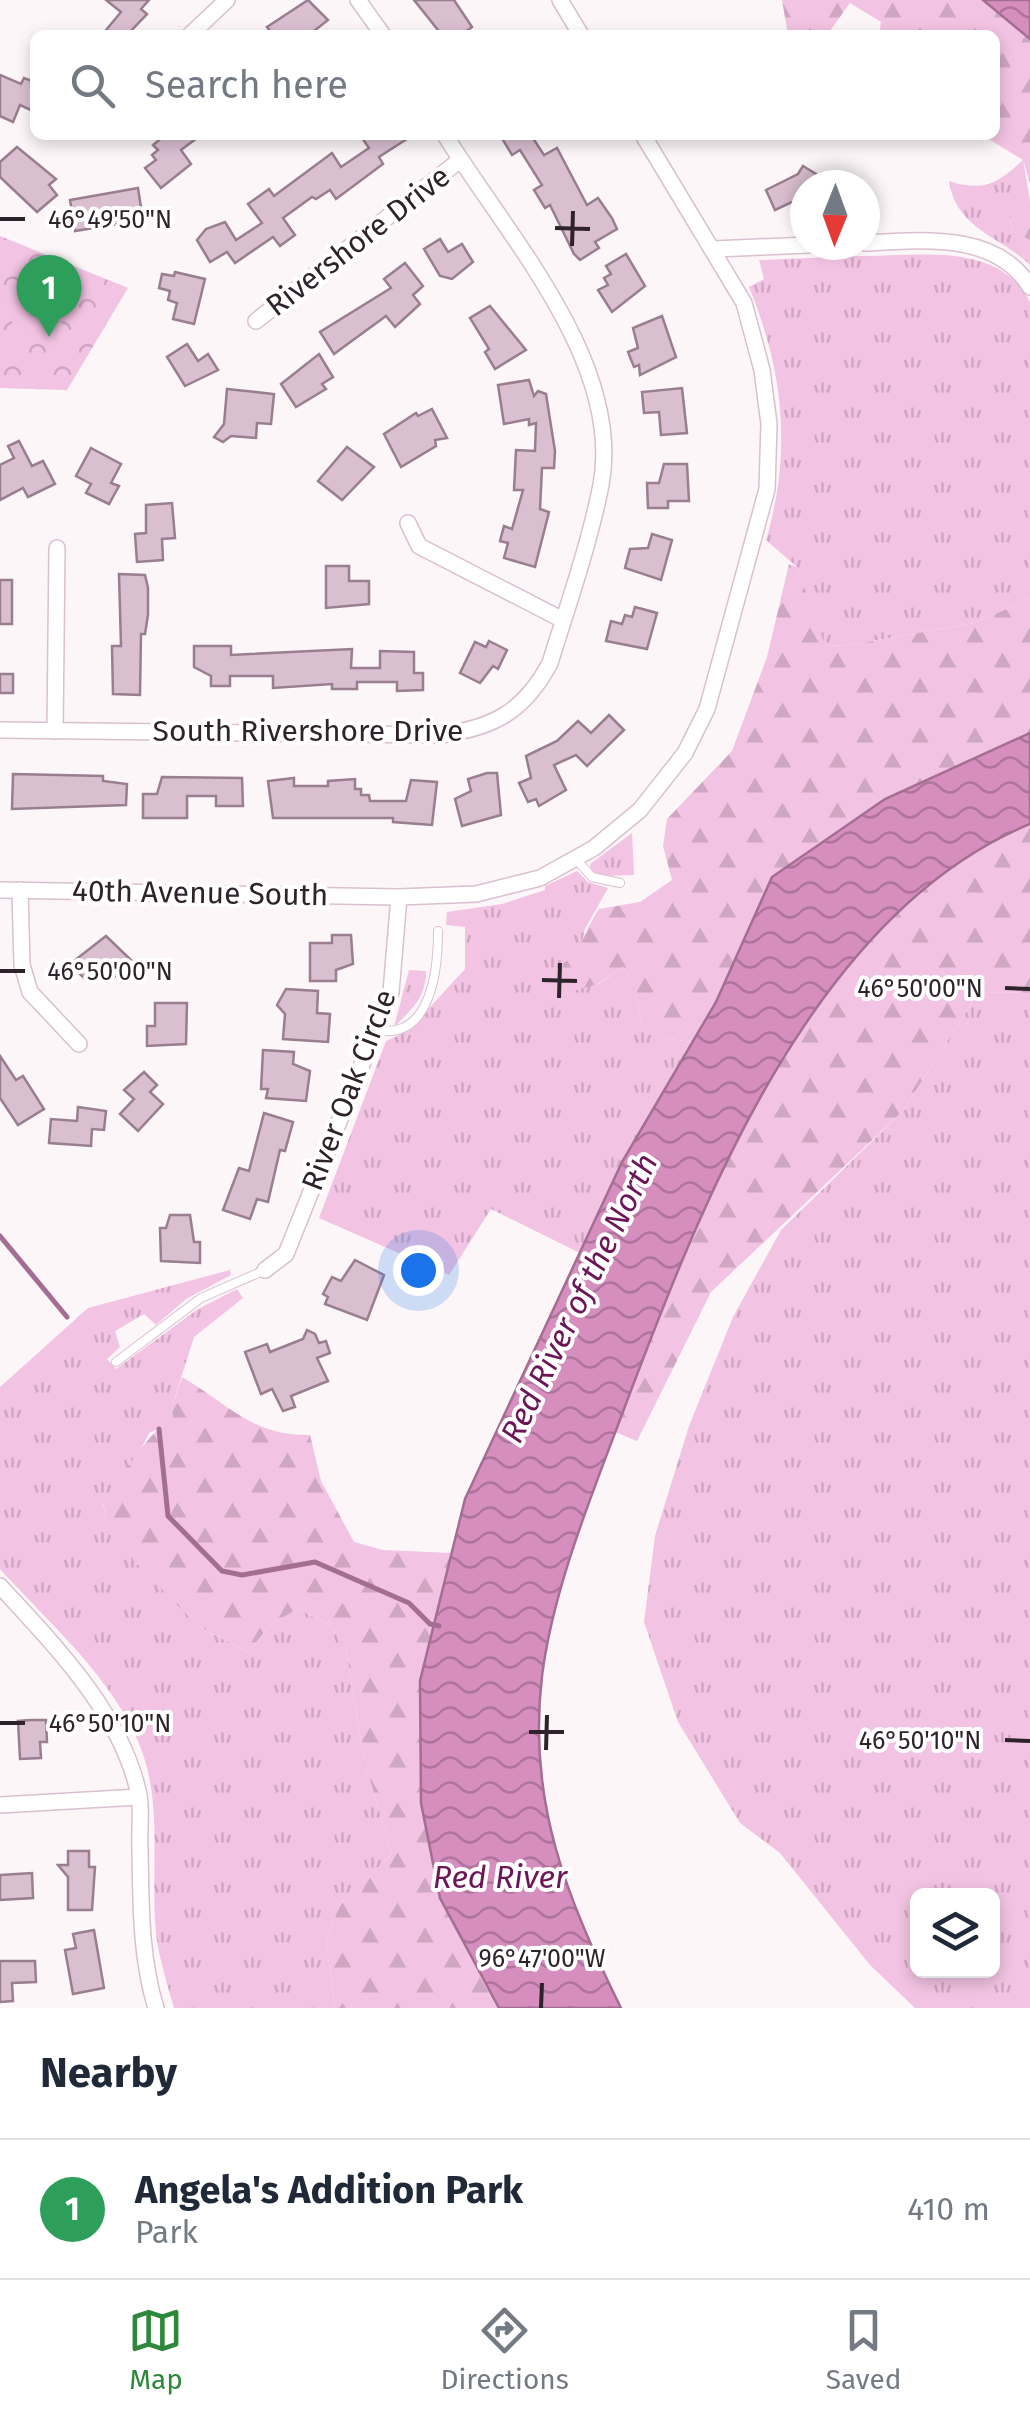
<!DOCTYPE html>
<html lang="en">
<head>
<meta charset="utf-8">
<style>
  body { margin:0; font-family:"Fira Sans",sans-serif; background:#f6f6f7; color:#1f2937 }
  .controls { position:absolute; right:30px; bottom:30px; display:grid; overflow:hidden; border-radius:15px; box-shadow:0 5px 15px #0003 }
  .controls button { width:90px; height:90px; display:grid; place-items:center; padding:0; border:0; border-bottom:2px solid #e0e1e3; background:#fff; color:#1f2937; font:50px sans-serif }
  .compass { position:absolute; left:790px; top:170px; width:90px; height:90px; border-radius:50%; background:#fff; box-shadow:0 5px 15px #0003; rotate:181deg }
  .you { position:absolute; left:418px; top:1270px; width:35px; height:35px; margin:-25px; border:8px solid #fff; border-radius:50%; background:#1a73e8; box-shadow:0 0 0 15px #1a73e833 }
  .badge { display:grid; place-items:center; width:65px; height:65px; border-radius:50%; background:#2e8839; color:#fff; font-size:32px; font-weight:700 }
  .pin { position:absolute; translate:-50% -82px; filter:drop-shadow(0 2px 5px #0008) }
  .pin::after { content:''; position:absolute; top:52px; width:35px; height:30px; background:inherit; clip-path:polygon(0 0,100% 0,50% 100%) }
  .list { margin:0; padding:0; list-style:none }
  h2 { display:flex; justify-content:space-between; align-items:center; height:130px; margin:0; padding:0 40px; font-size:42px }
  h2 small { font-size:32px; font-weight:400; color:#747a83 }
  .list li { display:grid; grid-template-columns:65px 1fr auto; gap:30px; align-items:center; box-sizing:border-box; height:140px; padding:0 40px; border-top:2px solid #e0e1e3 }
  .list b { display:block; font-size:38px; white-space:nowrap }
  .list p { margin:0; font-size:32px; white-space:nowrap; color:#747a83 }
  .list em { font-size:32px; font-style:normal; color:#747a83 }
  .icon { flex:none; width:55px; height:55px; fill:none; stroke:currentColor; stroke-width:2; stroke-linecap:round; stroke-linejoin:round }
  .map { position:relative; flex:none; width:1030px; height:2008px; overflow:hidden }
  .search { position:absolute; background:#fff; box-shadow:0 5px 15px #0003; left:30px; right:30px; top:30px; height:110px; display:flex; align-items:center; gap:25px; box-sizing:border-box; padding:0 35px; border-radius:15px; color:#747a83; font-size:38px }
  .sheet { height:270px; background:#fff }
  nav { display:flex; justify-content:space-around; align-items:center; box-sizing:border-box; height:140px; border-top:2px solid #e0e1e3; background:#fff; font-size:28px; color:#747a83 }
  nav a { display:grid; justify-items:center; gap:5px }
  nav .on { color:#2e8839 }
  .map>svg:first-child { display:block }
</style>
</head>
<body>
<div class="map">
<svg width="1030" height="2008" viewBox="0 0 1030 2008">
  <defs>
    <pattern id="grass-tufts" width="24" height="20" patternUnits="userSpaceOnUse" patternTransform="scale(2.5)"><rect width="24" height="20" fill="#f2c3e2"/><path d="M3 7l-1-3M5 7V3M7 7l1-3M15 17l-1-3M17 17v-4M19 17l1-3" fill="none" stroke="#d0a7c2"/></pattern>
    <pattern id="forest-firs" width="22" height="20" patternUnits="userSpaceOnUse" patternTransform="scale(2.5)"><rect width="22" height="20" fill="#f2c3e2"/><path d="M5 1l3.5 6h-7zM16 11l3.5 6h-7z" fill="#d0a7c2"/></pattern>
    <pattern id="park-crowns" width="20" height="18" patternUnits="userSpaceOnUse" patternTransform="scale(2.5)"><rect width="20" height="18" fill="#f2c3e2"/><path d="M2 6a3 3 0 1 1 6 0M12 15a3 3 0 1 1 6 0" fill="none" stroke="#d0a7c2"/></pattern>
    <pattern id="water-waves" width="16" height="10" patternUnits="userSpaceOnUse" patternTransform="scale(2.5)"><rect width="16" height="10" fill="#d68ebf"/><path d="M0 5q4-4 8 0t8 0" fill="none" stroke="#ae749b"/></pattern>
  </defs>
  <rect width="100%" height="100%" fill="#fcf6f9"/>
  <g fill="url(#grass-tufts)" fill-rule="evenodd">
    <path d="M1023 160 1030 201 1010 218 1012 231 1030 240V265C1000 236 956 229 949 181 984 192 997 184 1023 160Z"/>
    <path d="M856 256C915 257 999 240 1030 302V599L974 623 844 646 824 645 797 567 766 540C792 452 784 372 749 287L764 279 759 260Z"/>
    <polygon points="632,833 634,875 601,876 591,870 590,864"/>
    <polygon points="577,871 588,882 608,888 585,929 580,951 598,984 623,967 634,983 642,1024 662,1038 692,1042 622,1162 580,1253 491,1209 449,1275 319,1218 386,1041 408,1031 465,969 465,927 446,925 447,912 502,904 545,890 545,886"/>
    <path d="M409 970 426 971C426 998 412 1009 394 1027Z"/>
    <path d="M979 992 1030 993V2008H915L870 1965 780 1853 740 1823 678 1722 644 1622 655 1536 689 1426 733 1317 781 1230 902 1112ZM918 1896H992V1970H918Z"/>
    <path d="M230 1270 231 1275 186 1299 156 1325 144 1314 115 1331 120 1347 107 1359 116 1369 198 1309 237 1289 243 1298 194 1337 172 1406 173 1422 149 1433 133 1465 103 1502 106 1521 198 1626 248 1652 271 1624 298 1609 328 1624 345 1645 365 1763 392 1854 340 1904 326 1941 335 2008H174C167 1983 159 1959 156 1933 151 1882 159 1831 150 1780 135 1696 54 1629 0 1569V1387L88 1308Z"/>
  </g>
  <g fill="url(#forest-firs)">
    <polygon points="782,0 983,0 1030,39 1030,183 1023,160 982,135 995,135 995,35 879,35 881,22 850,3 827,35 788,35"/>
    <polygon points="1030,201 1030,240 1012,231 1010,217"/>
    <path d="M789 564 797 567 825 645 844 646 974 623 1030 599V733L885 799 716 1002 692 1042 662 1038 642 1024 634 983 623 967 597 984 573 991 561 977 563 964C582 949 585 929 599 909L640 902 672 880 663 846 667 819 732 751 767 657Z"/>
    <path d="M1030 824V993L979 992 902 1112 711 1292 637 1441 615 1432C695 1221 805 917 1030 824Z"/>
    <path d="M182 1377C229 1404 251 1436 310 1435L321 1481 354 1542 383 1550 451 1553 420 1681 440 1898 499 2008H335L326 1941 340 1904 392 1854 365 1763 345 1645 328 1624 298 1609 271 1624 248 1652 198 1626 134 1561 106 1521 103 1501C122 1479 149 1427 173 1421L172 1406Z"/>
  </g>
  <polygon fill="url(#park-crowns)" points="0,236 128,288 67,390 0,388"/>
  <polygon fill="#f2c3e2" points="23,303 62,323 48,348 9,328"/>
  <g fill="url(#water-waves)" stroke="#a46e92" stroke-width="2.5">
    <polygon points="983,0 1030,0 1030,39"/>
    <path d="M1030 733V824C812 914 701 1204 624 1409 593 1492 553 1588 542 1676 527 1802 567 1898 621 2008H499L440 1898 421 1803 420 1681 465 1499 622 1162 716 1002 772 877 885 799Z"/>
  </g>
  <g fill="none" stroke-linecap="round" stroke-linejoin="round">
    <g stroke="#a46e92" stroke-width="5">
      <polyline points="0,1236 67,1317"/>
      <polyline points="159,1429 168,1516 222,1571 242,1575 315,1562 409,1603 430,1624 439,1626"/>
    </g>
  </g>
  <g fill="#dabfd1" stroke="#987e8f" stroke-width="2.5">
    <polygon points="106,0 149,0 141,9 147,14 127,35 102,35 121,12"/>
    <polygon points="308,0 328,20 309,35 273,35 267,27"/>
    <polygon points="414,0 454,0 472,27 461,35 442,35"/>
    <polygon points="0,75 21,84 24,78 35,82 35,112 20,105 13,122 0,116"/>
    <polygon points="165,135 201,135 181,150 191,164 161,188 145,168 156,160 152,155 158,150 153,145"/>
    <polygon points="360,135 413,135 379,157 383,164 336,199 330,190 316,199 312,197 283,218 295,235 280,246 273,237 235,263 227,252 210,262 197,240 206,229 225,222 236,240 262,223 248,204 269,189 274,196 332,153 341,167 369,148"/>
    <polygon points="500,135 531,135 544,155 557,148 587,205 598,198 612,218 617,229 595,242 599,248 580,260 574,254 550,205 545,208 534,190 542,185 520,150 512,155"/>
    <polygon points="17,147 56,179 49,185 57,195 37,212 0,177 0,162"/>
    <polygon points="803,166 834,185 805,185 805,196 775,210 766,190 798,174"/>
    <polygon points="138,188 143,220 75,231 70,200"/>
    <polygon points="440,239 448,252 462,244 473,262 452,279 440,276 424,249"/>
    <polygon points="626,254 645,286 612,312 598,290 608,285 604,278 611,274 606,266"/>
    <polygon points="405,263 423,286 413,295 420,304 395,327 386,316 334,354 320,332 391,288 384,279"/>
    <polygon points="175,272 205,279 194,324 173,319 177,303 168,300 170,291 159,288 162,274 174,276"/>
    <polygon points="490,306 526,350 495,369 485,352 489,349 470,318"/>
    <polygon points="662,316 676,357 640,375 639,365 634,367 628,352 638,348 633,328"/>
    <polygon points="187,344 198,361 208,354 218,370 185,386 167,357"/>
    <polygon points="319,354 333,377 322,384 326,389 296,407 281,384"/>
    <polygon points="529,380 534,396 538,391 546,394 555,451 554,468 542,468 540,509 549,512 535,567 504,558 508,543 500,541 504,526 512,529 523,490 514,490 516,450 535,451 536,423 529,425 529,419 504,424 498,385"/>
    <polygon points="682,388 687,433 661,435 659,412 644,413 642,392"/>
    <polygon points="227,389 274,394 271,424 257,423 256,438 231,436 223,442 214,437 224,424"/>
    <polygon points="432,409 447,438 435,440 436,446 401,467 384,434 416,413 418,416"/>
    <polygon points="19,441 32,466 43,461 55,484 28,497 23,488 0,500 0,465 14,458 8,446"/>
    <polygon points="347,447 374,467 342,500 318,481"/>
    <polygon points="91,448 121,464 111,483 119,486 109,504 86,493 91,484 76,476"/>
    <polygon points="664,464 687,464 689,501 668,501 668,508 648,508 647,483 659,483"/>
    <polygon points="172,503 175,538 162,539 163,560 137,562 135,534 146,533 146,505"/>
    <polygon points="652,534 672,540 661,580 625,568 630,549 648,548"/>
    <polygon points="326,566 349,566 349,581 369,581 369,604 326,608"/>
    <polygon points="119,574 145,575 148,588 148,615 145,634 141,634 140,695 113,694 112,646 121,646"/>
    <rect x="0" y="580" width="12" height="44"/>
    <polygon points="635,607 657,613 647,649 606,641 611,621 622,624 625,615 632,617"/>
    <polygon points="489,641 507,650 498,669 493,666 480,683 460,673 475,642 486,647"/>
    <polygon points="194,646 231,646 231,655 352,649 351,668 380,668 380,651 414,652 414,673 423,673 423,690 397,691 397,682 357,682 357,689 332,689 332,684 273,688 273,676 230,676 230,686 211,686 211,676 194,667"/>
    <rect x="0" y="674" width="13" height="19"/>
    <polygon points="609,715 624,730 587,766 576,755 554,765 566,790 539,806 536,799 528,802 519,783 531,778 526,756 557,741 578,721 591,733"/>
    <polygon points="487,773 497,773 501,815 462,826 455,799 471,791 468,779"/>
    <polygon points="13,774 103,776 103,781 127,784 126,805 12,809"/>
    <polygon points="162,777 242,778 243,806 216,806 216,796 187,796 187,818 143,818 143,794 157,794"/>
    <polygon points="294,778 294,786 328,786 328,781 355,779 355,789 361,789 361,795 369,795 370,801 406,801 411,780 437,782 432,825 393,822 393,818 273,818 268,781"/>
    <polygon points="332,935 351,935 353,964 336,970 336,981 310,981 310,943 332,943"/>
    <polygon points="106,936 131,960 109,982 97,969 86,980 70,964"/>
    <polygon points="286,989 318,991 317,1013 330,1014 328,1042 283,1039 285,1014 277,1005"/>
    <polygon points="155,1003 187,1003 186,1044 147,1046 147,1026 155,1026"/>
    <polygon points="263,1050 294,1052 293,1064 310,1071 306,1101 266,1098 268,1089 261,1089"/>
    <polygon points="0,1056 16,1080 23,1076 44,1109 18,1125 0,1098"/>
    <polygon points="144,1072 157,1085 150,1092 163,1104 138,1131 120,1114 134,1099 124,1090"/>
    <polygon points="78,1107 106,1111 104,1130 92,1129 91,1146 49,1143 51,1119 77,1121"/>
    <polygon points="264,1113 293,1122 285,1151 280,1150 268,1202 257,1199 250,1219 223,1210 239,1168 249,1171"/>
    <polygon points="170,1215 190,1215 194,1242 200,1242 200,1263 161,1261 160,1228 166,1228"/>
    <polygon points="355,1260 384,1275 367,1320 325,1304 328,1297 323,1294 332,1277 341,1281"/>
    <polygon points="307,1330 315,1334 319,1343 326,1341 330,1353 317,1358 328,1381 291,1396 295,1407 283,1411 272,1389 261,1394 245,1352 267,1344 270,1352 303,1339"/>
    <polygon points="31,1720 46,1720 47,1742 40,1742 41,1758 20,1759 18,1721"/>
    <polygon points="68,1851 89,1851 89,1867 95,1867 92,1910 68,1910 68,1877 58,1865 68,1865"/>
    <polygon points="32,1873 33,1898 0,1900 0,1875"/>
    <polygon points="94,1930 104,1988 73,1994 65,1950 76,1948 73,1934"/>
    <polygon points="0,1961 35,1961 36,1982 12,1983 13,2001 0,2002"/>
  </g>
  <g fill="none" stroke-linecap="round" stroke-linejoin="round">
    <defs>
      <g id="service">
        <polyline points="575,858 592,877 620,883"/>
        <path d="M376 1030C431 1041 438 970 438 931"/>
        <polyline points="116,1362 201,1298 265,1270"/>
      </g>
      <g id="minor">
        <polyline points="358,0 383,35"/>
        <polyline points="560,0 581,35"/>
        <polyline points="190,35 227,0"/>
        <path d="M865 243C922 240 997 232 1030 287"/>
        <polyline points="713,249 809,245"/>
        <polyline points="256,321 460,160"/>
        <polyline points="408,523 419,546 563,620"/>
        <path d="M0 730 440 735C493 728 524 712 550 663 568 605 589 545 601 485 624 362 505 233 445 135"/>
        <polyline points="55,731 57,548"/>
        <polyline points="0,890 399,897 476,894 540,878 594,848 640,810 685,753 707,709 767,489 769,424 762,370 744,303 643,135"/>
        <polyline points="20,890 22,965 30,992 79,1044"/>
        <polyline points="265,1270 286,1254 391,992 399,897"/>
        <path d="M0 1586C54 1645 122 1713 139 1795 142 1811 139 1831 140 1848 141 1901 140 1957 156 2008"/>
        <polyline points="0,1805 139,1797"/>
      </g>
    </defs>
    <use href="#service" stroke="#dabfd0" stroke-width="10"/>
    <use href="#minor" stroke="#dabfd0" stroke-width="18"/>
    <use href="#service" stroke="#fff" stroke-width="8"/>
    <use href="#minor" stroke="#fff" stroke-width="15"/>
  </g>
  <path fill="none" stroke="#2e232a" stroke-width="4" d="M0 219H25M555 228 590 229M572 246 573 211M0 971H25M542 980 577 981M1005 988 1030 989M559 998 560 963M0 1723H25M529 1732H564M1005 1740 1030 1741M546 1750 547 1715M541 2008 542 1983"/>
  <g text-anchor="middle" stroke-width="8" stroke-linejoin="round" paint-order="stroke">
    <g font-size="30" fill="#2e232a" stroke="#fff">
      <text transform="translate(358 241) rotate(-38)" y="10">Rivershore Drive</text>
      <text x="308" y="741">South Rivershore Drive</text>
      <text transform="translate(200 893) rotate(1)" y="10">40th Avenue South</text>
      <text transform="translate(349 1090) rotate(-69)" y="10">River Oak Circle</text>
    </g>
    <g font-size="32" font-style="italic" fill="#6b1757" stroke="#fff">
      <text transform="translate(579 1298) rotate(-64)" y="11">Red River of the North</text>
      <text x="500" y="1888">Red River</text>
    </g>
  </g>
  <g font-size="25" text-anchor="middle" fill="#2e232a" stroke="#fff" stroke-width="8" stroke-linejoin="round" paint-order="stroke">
    <text x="110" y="228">46°49'50"N</text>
    <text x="110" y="980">46°50'00"N</text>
    <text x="920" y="997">46°50'00"N</text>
    <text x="110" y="1732">46°50'10"N</text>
    <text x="920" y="1749">46°50'10"N</text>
    <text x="542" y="1967">96°47'00"W</text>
  </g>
</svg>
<div class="controls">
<button><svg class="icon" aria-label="layers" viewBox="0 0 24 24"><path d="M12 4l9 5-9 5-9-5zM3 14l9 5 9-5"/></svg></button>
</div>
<svg class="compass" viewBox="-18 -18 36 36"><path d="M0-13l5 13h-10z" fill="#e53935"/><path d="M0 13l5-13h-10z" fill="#747a83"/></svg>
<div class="you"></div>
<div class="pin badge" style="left:49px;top:337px;background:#2e9e5b">1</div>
<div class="search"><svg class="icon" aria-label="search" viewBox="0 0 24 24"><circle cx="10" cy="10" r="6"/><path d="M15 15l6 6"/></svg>Search here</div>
</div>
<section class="sheet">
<h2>Nearby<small></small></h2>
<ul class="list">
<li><span class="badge" style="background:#2e9e5b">1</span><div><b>Angela's Addition Park</b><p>Park</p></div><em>410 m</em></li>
</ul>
</section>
<nav>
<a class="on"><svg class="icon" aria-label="map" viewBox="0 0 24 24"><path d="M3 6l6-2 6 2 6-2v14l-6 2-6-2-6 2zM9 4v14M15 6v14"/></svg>Map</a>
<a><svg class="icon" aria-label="directions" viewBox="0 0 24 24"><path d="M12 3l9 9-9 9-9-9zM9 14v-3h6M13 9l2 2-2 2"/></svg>Directions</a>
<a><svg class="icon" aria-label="saved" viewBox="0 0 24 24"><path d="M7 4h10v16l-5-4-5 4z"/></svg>Saved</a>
</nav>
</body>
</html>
